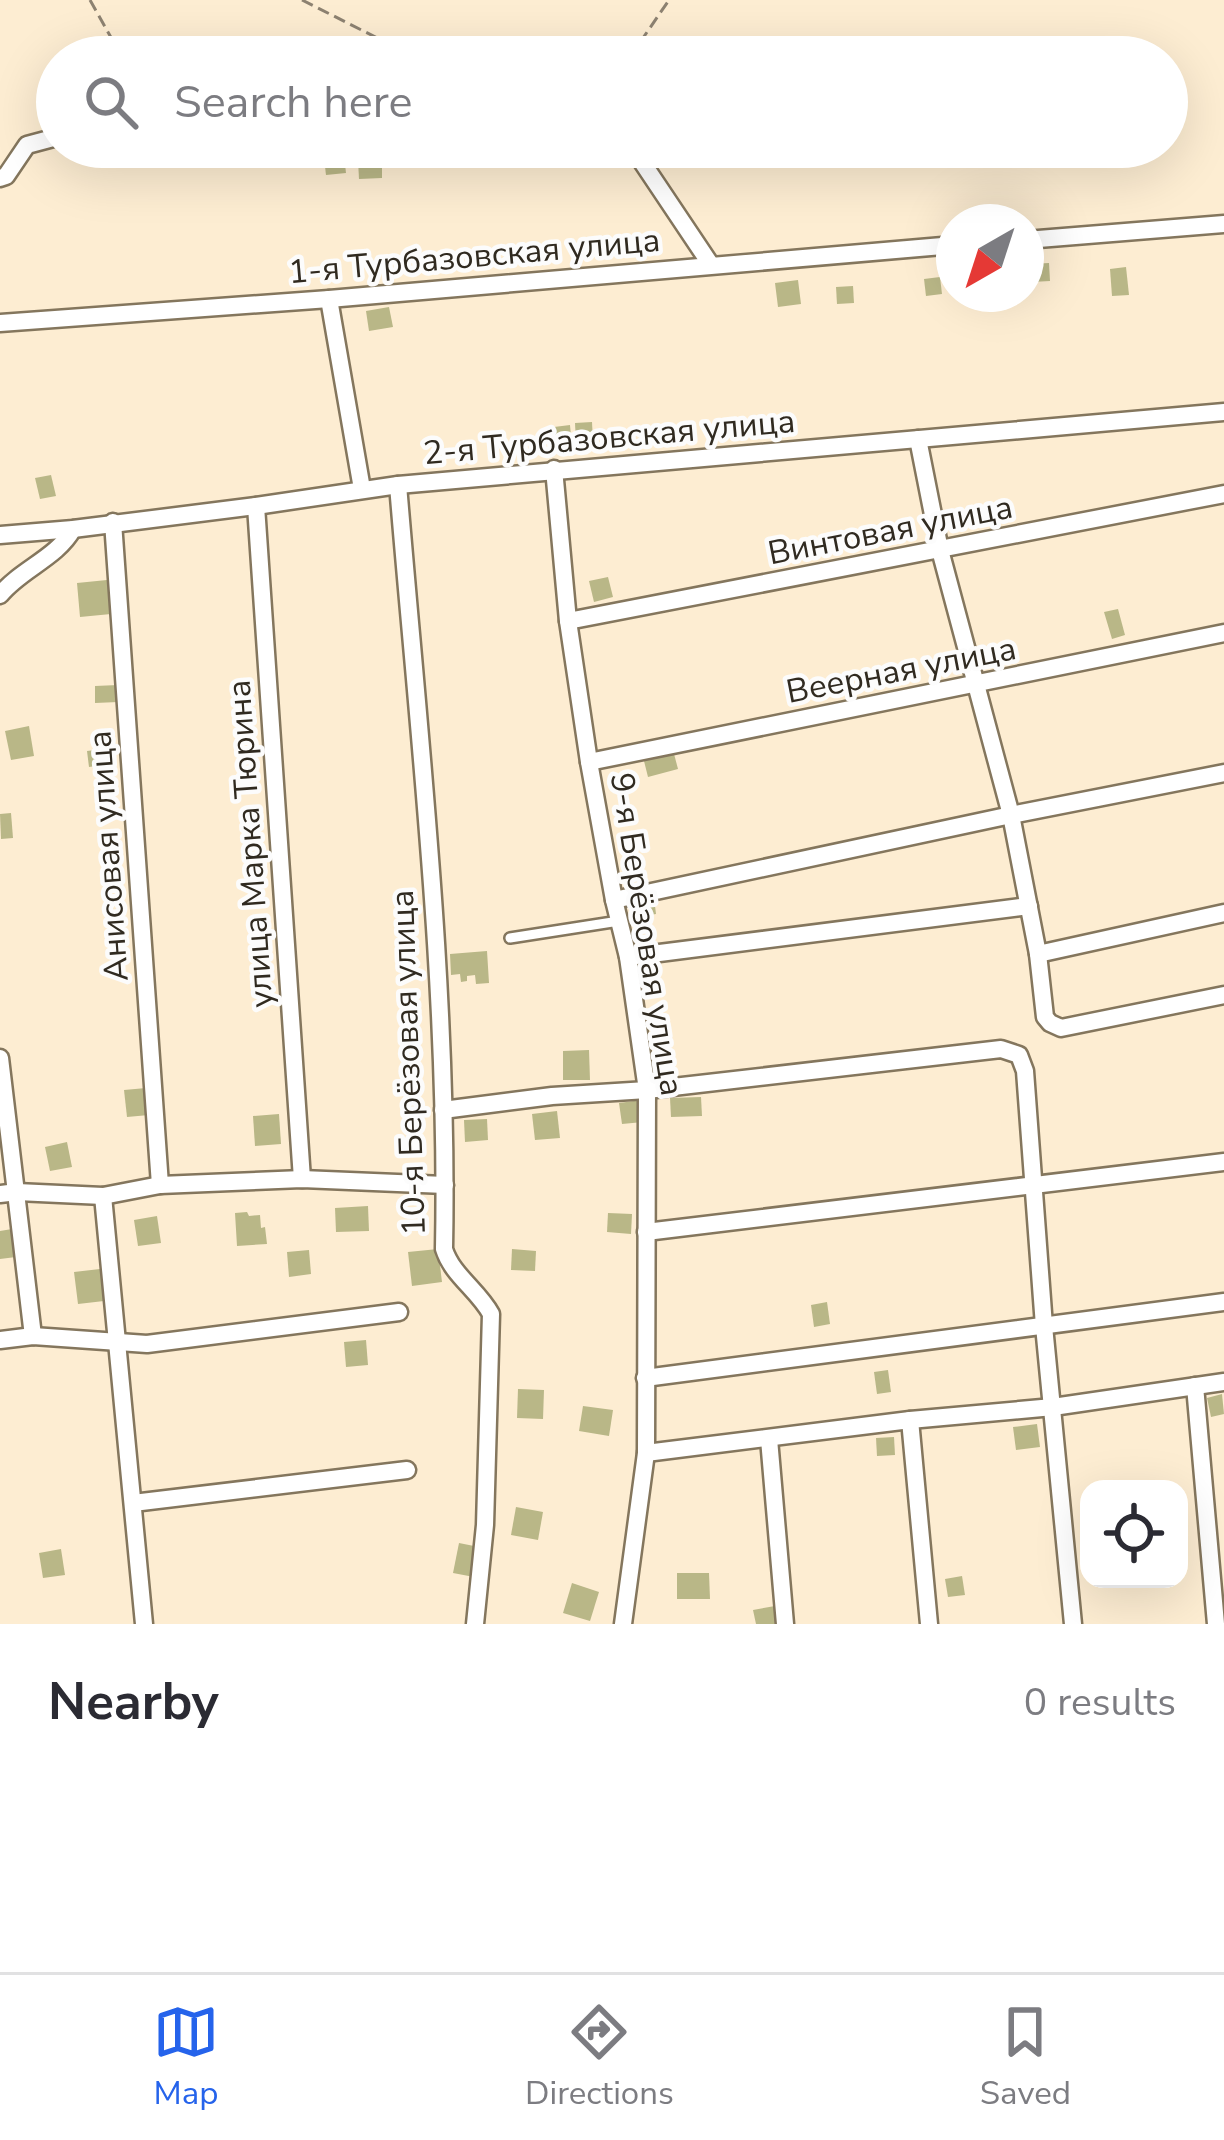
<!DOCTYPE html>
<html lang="en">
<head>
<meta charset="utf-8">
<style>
  body { margin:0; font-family:"Nunito Sans",sans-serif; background:#f2f2f3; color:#2b2b33 }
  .controls { position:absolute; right:36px; bottom:36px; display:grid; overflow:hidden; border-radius:24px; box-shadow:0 12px 48px #0002 }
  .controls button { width:108px; height:108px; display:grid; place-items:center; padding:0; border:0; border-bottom:3px solid #e1e1e2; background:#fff; color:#2b2b33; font:60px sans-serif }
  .compass { position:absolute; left:936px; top:204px; width:108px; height:108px; border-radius:50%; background:#fff; box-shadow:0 12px 48px #0002; rotate:219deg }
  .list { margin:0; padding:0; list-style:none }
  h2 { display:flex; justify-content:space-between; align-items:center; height:156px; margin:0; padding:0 48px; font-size:51px }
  h2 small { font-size:39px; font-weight:400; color:#7c7c81 }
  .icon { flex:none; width:66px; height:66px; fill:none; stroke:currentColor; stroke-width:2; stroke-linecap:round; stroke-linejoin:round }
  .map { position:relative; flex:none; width:1224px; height:1624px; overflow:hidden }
  .search { position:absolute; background:#fff; box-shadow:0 12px 48px #0002; left:36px; right:36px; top:36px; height:132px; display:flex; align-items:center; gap:30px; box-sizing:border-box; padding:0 42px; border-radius:66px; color:#7c7c81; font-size:45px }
  .sheet { height:348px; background:#fff }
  nav { display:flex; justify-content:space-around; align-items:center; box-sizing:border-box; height:168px; border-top:3px solid #e1e1e2; background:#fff; font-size:33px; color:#7c7c81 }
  nav a { display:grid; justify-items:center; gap:6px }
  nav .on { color:#2563eb }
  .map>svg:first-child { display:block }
</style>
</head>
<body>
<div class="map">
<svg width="1224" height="1624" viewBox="0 0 1224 1624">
  <rect width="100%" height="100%" fill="#fdedd2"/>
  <g fill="#b9b787">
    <polygon points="589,147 613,147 614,156 591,159"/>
    <polygon points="344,155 346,173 326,175 324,158"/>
    <polygon points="382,159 382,178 359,179 358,160"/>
    <polygon points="1049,263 1050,281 1032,282 1031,264"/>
    <polygon points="1126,267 1129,295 1112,296 1110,269"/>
    <polygon points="940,277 942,294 926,296 924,279"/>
    <polygon points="798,280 801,304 778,307 775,283"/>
    <polygon points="853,286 854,303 837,304 836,287"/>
    <polygon points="389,307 393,327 369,331 366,311"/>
    <polygon points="592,422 593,442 576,443 575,423"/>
    <polygon points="570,425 572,447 557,449 554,427"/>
    <polygon points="51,475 56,496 40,499 35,478"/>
    <polygon points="608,577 613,597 594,602 589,581"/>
    <polygon points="107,580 111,614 80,617 77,583"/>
    <polygon points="1118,609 1125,635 1112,639 1104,612"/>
    <polygon points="118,685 118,702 95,703 95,686"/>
    <polygon points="29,726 34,756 11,760 5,731"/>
    <polygon points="111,748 113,763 107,763 107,770 96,771 96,766 89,767 87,751"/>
    <polygon points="673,750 678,769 648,777 643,757"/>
    <polygon points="11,813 13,838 1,839 0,814"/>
    <polygon points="654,898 656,914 637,917 635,901"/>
    <polygon points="487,951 489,983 476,984 475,975 467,976 467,981 461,982 460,974 451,975 450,954"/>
    <polygon points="589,1050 590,1080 563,1080 563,1051"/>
    <polygon points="146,1088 149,1115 127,1117 124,1090"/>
    <polygon points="701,1097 702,1116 671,1117 670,1098"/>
    <polygon points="641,1100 643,1122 622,1124 619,1103"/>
    <polygon points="557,1111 560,1138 535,1140 532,1114"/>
    <polygon points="279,1114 281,1144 255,1146 253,1116"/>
    <polygon points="487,1119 488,1140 465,1142 464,1120"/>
    <polygon points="67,1142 72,1167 50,1171 45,1147"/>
    <polygon points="368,1206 369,1231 336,1232 335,1208"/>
    <polygon points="247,1212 249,1216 260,1215 261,1228 265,1227 267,1244 237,1246 235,1213"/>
    <polygon points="608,1213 632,1214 631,1234 607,1232"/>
    <polygon points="157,1216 161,1243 138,1246 134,1220"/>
    <polygon points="12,1229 16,1257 0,1259 0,1231"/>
    <polygon points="438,1249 442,1282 412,1286 408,1252"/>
    <polygon points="512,1249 536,1251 535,1271 511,1270"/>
    <polygon points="309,1250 311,1274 289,1277 287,1252"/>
    <polygon points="100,1269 104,1301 78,1304 74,1272"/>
    <polygon points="827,1302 830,1324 814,1327 811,1305"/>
    <polygon points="366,1340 368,1365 346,1367 344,1342"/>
    <polygon points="888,1370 891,1392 877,1394 874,1372"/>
    <polygon points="518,1389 544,1390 543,1419 517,1418"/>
    <polygon points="1222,1394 1224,1414 1211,1417 1207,1398"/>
    <polygon points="583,1406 613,1410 609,1436 579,1431"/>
    <polygon points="1037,1424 1040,1447 1016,1450 1013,1427"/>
    <polygon points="894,1437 895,1455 877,1456 876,1438"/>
    <polygon points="516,1507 543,1512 538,1540 511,1535"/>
    <polygon points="459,1543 479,1547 474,1577 453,1573"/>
    <polygon points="61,1549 65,1575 43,1578 39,1553"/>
    <polygon points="677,1573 709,1573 710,1599 677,1599"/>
    <polygon points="962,1576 965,1595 948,1597 945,1579"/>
    <polygon points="572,1583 599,1592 590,1621 563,1613"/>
    <polygon points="775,1606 779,1624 756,1624 753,1610"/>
  </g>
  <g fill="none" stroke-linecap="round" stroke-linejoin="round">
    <defs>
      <polyline id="lane" points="510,938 619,921"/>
      <g id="street">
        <polyline points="632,147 711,265"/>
        <polyline points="0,178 6,176 27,145 57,137"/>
        <polyline points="1026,240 1224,224"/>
        <polyline points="329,299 362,489"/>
        <polyline points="0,323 329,299 954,245"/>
        <polyline points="918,439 940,550 1011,815 1038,954 1045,1017 1050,1023 1061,1028 1224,995"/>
        <polyline points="554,469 568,621 589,762 614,900 628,957 647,1090 646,1453 623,1624"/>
        <path d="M398 485C419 739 449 994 444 1249 452 1275 478 1290 491 1314L485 1525 475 1624"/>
        <polyline points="256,506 302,1179"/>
        <polyline points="113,522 160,1185"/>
        <polyline points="0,535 73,529 256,506 398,485 1224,412"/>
        <path d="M0 595C21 569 57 558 73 529"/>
        <polyline points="568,621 1224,494"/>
        <polyline points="589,762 1224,633"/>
        <polyline points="614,900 1011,815 1224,773"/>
        <polyline points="1038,954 1224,913"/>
        <polyline points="628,957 1029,906"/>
        <polyline points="0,1058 33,1336"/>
        <polyline points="443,1110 552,1096 647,1090 1001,1049 1019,1055 1025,1071 1044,1326 1073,1624"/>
        <polyline points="0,1194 17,1192 103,1196 160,1185 302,1179 445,1185"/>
        <polyline points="103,1196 144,1624"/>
        <polyline points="646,1232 1224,1162"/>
        <polyline points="0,1340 33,1336 147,1344 399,1312"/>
        <polyline points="645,1378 1224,1302"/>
        <polyline points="1195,1386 1216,1624"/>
        <polyline points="910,1420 929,1624"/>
        <polyline points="769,1439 785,1624"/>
        <polyline points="646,1453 910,1420 1053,1407 1224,1382"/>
        <polyline points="133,1503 407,1470"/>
      </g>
    </defs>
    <use href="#lane" stroke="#84765d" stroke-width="14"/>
    <use href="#street" stroke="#84765d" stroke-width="21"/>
    <g stroke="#8d8271" stroke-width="3" stroke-dasharray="12 6" stroke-linecap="butt">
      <polyline points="90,0 122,57"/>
      <polyline points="302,0 415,57"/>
      <polyline points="630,57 669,0"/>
    </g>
    <use href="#lane" stroke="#fff" stroke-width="9"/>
    <use href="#street" stroke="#fff" stroke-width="16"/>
  </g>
  <g text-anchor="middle" stroke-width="9" stroke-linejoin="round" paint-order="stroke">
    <g font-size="33" fill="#302a20" stroke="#fcfcfc">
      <text transform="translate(474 255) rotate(-5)" y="12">1-я Турбазовская улица</text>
      <text transform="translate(609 436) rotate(-5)" y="12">2-я Турбазовская улица</text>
      <text transform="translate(890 529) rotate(-11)" y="12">Винтовая улица</text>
      <text transform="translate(901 669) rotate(-11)" y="12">Веерная улица</text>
      <text transform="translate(249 844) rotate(-94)" y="12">улица Марка Тюрина</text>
      <text transform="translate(107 856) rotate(-94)" y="12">Анисовая улица</text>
      <text transform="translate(648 934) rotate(81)" y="12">9-я Берёзовая улица</text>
      <text transform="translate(407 1063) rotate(-92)" y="12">10-я Берёзовая улица</text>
    </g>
  </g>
</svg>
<div class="controls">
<button><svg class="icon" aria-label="locate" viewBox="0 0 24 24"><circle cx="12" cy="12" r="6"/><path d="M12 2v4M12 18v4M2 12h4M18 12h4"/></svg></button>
</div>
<svg class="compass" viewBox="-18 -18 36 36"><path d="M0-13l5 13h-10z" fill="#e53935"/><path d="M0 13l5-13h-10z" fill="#7c7c81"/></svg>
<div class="search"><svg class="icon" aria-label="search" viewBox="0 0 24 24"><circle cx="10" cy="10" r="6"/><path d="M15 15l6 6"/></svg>Search here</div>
</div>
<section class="sheet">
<h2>Nearby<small>0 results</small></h2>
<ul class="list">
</ul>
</section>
<nav>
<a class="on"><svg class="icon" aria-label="map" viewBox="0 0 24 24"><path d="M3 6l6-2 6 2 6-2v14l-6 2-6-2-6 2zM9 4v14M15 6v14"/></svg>Map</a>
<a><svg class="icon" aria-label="directions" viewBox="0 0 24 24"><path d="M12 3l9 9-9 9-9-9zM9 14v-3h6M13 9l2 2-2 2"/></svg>Directions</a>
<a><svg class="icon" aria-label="saved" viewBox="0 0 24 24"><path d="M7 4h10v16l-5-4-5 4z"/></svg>Saved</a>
</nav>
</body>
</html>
